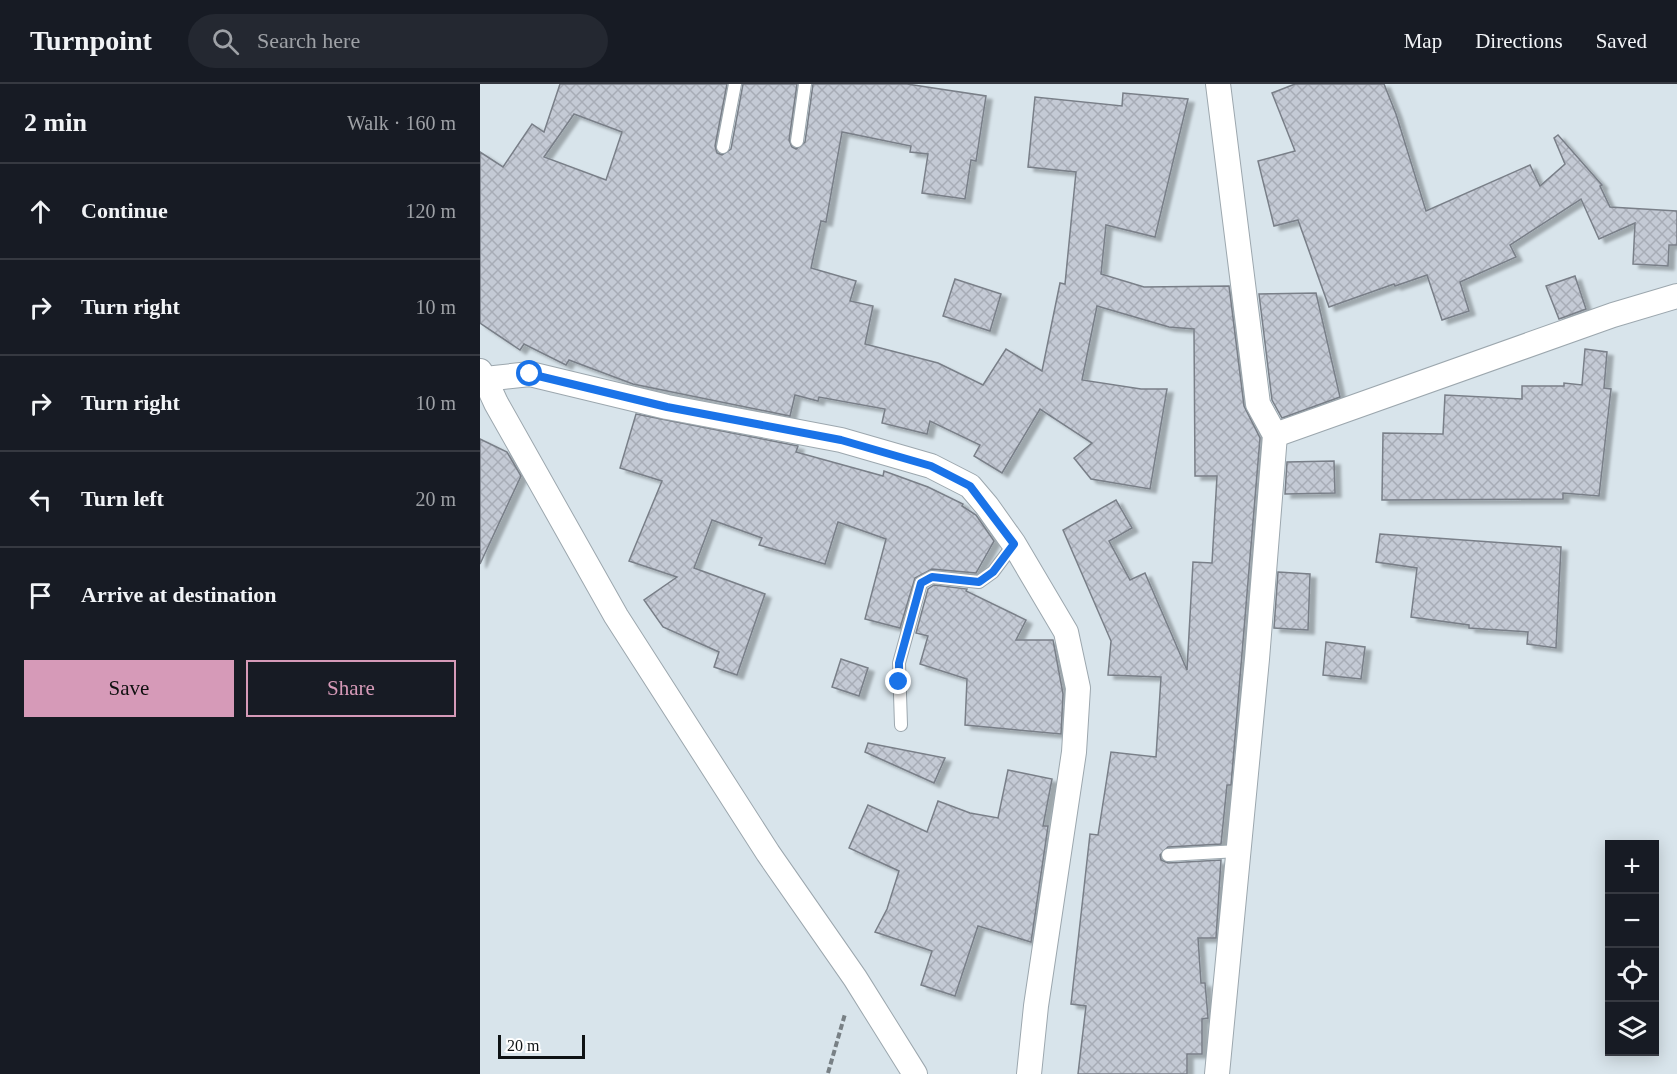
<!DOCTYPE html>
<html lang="en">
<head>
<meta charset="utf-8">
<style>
  body { margin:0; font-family:"Times New Roman",serif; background:#242831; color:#f1f3f6 }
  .controls { position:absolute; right:18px; bottom:18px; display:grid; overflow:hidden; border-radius:0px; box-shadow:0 3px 15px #0003 }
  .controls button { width:54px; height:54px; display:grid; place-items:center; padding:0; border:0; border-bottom:2px solid #363941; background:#171b24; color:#f1f3f6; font:30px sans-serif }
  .scale { position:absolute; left:18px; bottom:15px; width:87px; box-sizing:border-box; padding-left:6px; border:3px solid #0e1214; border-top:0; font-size:16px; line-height:21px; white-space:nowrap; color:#0e1214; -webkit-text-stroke:4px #fff; paint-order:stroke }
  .stop { position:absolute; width:18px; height:18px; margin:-14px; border:4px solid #1a73e8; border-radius:50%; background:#fff }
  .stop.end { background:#1a73e8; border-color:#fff; box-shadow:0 2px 6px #0008 }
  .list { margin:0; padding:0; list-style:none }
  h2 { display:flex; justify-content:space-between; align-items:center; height:78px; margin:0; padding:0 24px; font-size:26px }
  h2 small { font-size:20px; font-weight:400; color:#9ea1a6 }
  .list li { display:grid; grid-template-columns:39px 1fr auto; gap:18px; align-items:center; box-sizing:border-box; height:96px; padding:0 24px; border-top:2px solid #363941 }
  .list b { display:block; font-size:22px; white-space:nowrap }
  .list em { font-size:20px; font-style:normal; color:#9ea1a6 }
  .actions { display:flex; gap:12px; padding:18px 24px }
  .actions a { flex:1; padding:14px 0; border:2px solid #d69ab8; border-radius:0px; text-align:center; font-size:21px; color:#d69ab8 }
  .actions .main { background:#d69ab8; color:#111 }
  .icon { flex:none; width:33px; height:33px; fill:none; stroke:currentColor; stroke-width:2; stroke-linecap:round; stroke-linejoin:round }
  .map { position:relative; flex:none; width:1197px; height:990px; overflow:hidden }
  header { display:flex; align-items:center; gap:36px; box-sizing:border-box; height:84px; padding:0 30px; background:#171b24; border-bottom:2px solid #363941 }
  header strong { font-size:28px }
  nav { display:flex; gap:33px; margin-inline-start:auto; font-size:21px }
  .search { width:420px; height:54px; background:#242831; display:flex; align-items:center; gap:15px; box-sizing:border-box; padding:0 21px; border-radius:33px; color:#9ea1a6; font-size:22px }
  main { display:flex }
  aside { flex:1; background:#171b24 }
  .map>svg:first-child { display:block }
</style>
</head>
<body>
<header>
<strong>Turnpoint</strong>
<div class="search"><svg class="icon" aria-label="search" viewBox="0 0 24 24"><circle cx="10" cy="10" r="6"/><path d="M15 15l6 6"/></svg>Search here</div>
<nav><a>Map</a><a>Directions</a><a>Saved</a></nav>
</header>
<main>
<aside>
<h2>2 min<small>Walk · 160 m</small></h2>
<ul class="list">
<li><svg class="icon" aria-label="ahead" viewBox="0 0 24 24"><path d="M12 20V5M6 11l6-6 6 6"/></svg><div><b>Continue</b></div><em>120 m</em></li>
<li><svg class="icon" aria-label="right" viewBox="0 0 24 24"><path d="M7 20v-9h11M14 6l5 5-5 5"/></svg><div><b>Turn right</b></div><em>10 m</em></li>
<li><svg class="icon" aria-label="right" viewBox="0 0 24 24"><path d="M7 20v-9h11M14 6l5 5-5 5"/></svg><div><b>Turn right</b></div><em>10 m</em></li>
<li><svg class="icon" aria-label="left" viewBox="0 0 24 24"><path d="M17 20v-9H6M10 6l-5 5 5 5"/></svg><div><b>Turn left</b></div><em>20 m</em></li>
<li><svg class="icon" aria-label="arrive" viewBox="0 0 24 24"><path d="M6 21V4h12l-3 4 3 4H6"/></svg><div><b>Arrive at destination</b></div></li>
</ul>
<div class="actions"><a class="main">Save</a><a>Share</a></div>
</aside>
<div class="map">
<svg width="1197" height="990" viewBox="0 0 1197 990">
  <defs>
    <pattern id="building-cross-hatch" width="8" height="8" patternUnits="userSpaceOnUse" patternTransform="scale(1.5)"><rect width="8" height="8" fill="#c4cad5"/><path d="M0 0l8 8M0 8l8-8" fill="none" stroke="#a7acb6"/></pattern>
    <filter id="shadow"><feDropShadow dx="6" dy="4" stdDeviation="1.5" flood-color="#0004"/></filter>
  </defs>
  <rect width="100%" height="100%" fill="#d8e4eb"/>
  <g fill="url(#building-cross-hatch)" stroke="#797f88" stroke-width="1.5" fill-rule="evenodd" filter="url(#shadow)">
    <path d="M80 0H247L235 62 237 69 242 71 251 65 263 0H317L309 56 312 63 316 65 325 58 333 0H427L506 12 496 77 491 76 485 115 442 109 448 70 430 68 431 62 362 48 346 138 341 137 331 184 376 197 370 217 393 222 385 260 458 279 503 301 526 265 562 287 580 199 585 200 596 88 548 83 555 13 642 22 643 9 708 15 675 153 626 141 621 190 664 203 749 202 764 322 780 354 751 701H747L741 760 688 763 680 771 681 776 688 779 741 776 736 854H718L721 899H725L728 934 722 935V970H707V990H598L606 922 591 920 610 750 618 751 631 668 676 673 681 593 628 591 631 557 583 446 636 416 652 444 629 457 650 496 665 489 707 586 713 478 732 479 737 392H715L714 245 689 243 617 222 602 296 661 305H687L670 405 611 395 594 374 612 359 560 325 522 389 494 372 500 361 450 337 447 350 402 339 405 325 339 313 338 317 315 311 310 332 153 300 89 276 86 281 44 260 40 266 0 239V68L23 83 52 40 64 48ZM94 30 142 48 126 96 64 73Z"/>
    <polygon points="815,0 904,0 916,30 946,127 1050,81 1060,102 1085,80 1074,54 1078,51 1122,101 1120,102 1130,123 1197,127 1197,161 1189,161 1188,182 1153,180 1155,139 1119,155 1101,115 1030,161 1036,173 980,198 989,227 962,236 947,191 915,202 914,200 849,223 818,136 794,142 778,77 815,67 792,9"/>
    <polygon points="1095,192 1106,225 1079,235 1066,202"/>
    <polygon points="475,195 521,210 510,247 463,232"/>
    <polygon points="836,209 860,313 802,334 792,316 779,210"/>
    <polygon points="1105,265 1127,268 1124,304 1131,305 1119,412 1083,409 1083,415 902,416 903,349 963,350 965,311 1042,315 1042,302 1084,302 1084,299 1102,301"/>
    <polygon points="156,330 318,362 316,368 403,392 404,387 448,403 483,420 482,422 496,431 514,457 496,489 452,485 435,494 420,544 385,535 406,455 358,438 345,480 279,461 282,454 232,436 214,484 285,510 257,591 234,583 239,568 183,543 164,516 197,493 149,477 182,397 140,384"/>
    <polygon points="0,355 27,368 41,392 0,480"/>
    <polygon points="854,377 855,409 805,410 807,378"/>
    <polygon points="900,450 1081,463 1076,564 1047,560 1048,548 989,544 989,541 931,533 937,484 896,478"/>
    <polygon points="798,488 830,490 828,546 794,544"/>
    <polygon points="454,501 487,505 486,507 546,536 536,556 573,556 583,610 581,650 485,641 487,595 440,580 448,552 436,549 448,505"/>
    <polygon points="846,558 885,563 881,595 843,591"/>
    <polygon points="361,575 388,584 379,612 352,603"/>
    <polygon points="388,659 465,674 454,699 385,668"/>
    <polygon points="528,686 572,695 563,742 568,742 551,858 498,842 475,912 441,901 452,867 395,848 407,825 419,787 369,764 388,721 447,748 458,717 490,729 518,734"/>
  </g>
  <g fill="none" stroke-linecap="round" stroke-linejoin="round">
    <defs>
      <g id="service">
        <polyline points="317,57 325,0"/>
        <polyline points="243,63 255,0"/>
        <polyline points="421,641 419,579 441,499 452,493 499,498 513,488 534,460"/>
        <polyline points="688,771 758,767"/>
      </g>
      <g id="minor">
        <polyline points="0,287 5,295 50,290 187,323 361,356 451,382 490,402 507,422 534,460 586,548 598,604 594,668 556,922 549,990"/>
        <polyline points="5,295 16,319 136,532 288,769 375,894 435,990"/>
        <polyline points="795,351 1133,231 1197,212"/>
        <polyline points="737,990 777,575 795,351 778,320 738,0"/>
      </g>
    </defs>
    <use href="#service" stroke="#9ca7ae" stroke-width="14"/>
    <use href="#minor" stroke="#9ca7ae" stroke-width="26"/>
    <polyline stroke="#788085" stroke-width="4" stroke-dasharray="6 3" stroke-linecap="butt" points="348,989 365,930"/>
    <use href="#service" stroke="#fff" stroke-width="12"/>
    <use href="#minor" stroke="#fff" stroke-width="24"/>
  </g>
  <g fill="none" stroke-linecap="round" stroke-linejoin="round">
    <polyline stroke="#1a73e8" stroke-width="8" points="50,290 187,323 361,356 451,382 490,402 534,460 513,488 499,498 452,493 441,499 419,579 419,598"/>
  </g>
</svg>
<div class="controls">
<button>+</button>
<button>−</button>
<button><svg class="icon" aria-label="locate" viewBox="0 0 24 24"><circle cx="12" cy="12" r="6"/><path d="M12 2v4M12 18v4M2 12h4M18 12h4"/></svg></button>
<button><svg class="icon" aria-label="layers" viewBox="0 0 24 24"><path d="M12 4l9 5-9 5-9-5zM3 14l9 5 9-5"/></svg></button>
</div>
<div class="scale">20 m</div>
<div class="stop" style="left:50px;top:290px"></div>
<div class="stop end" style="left:419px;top:598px"></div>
</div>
</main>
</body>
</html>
